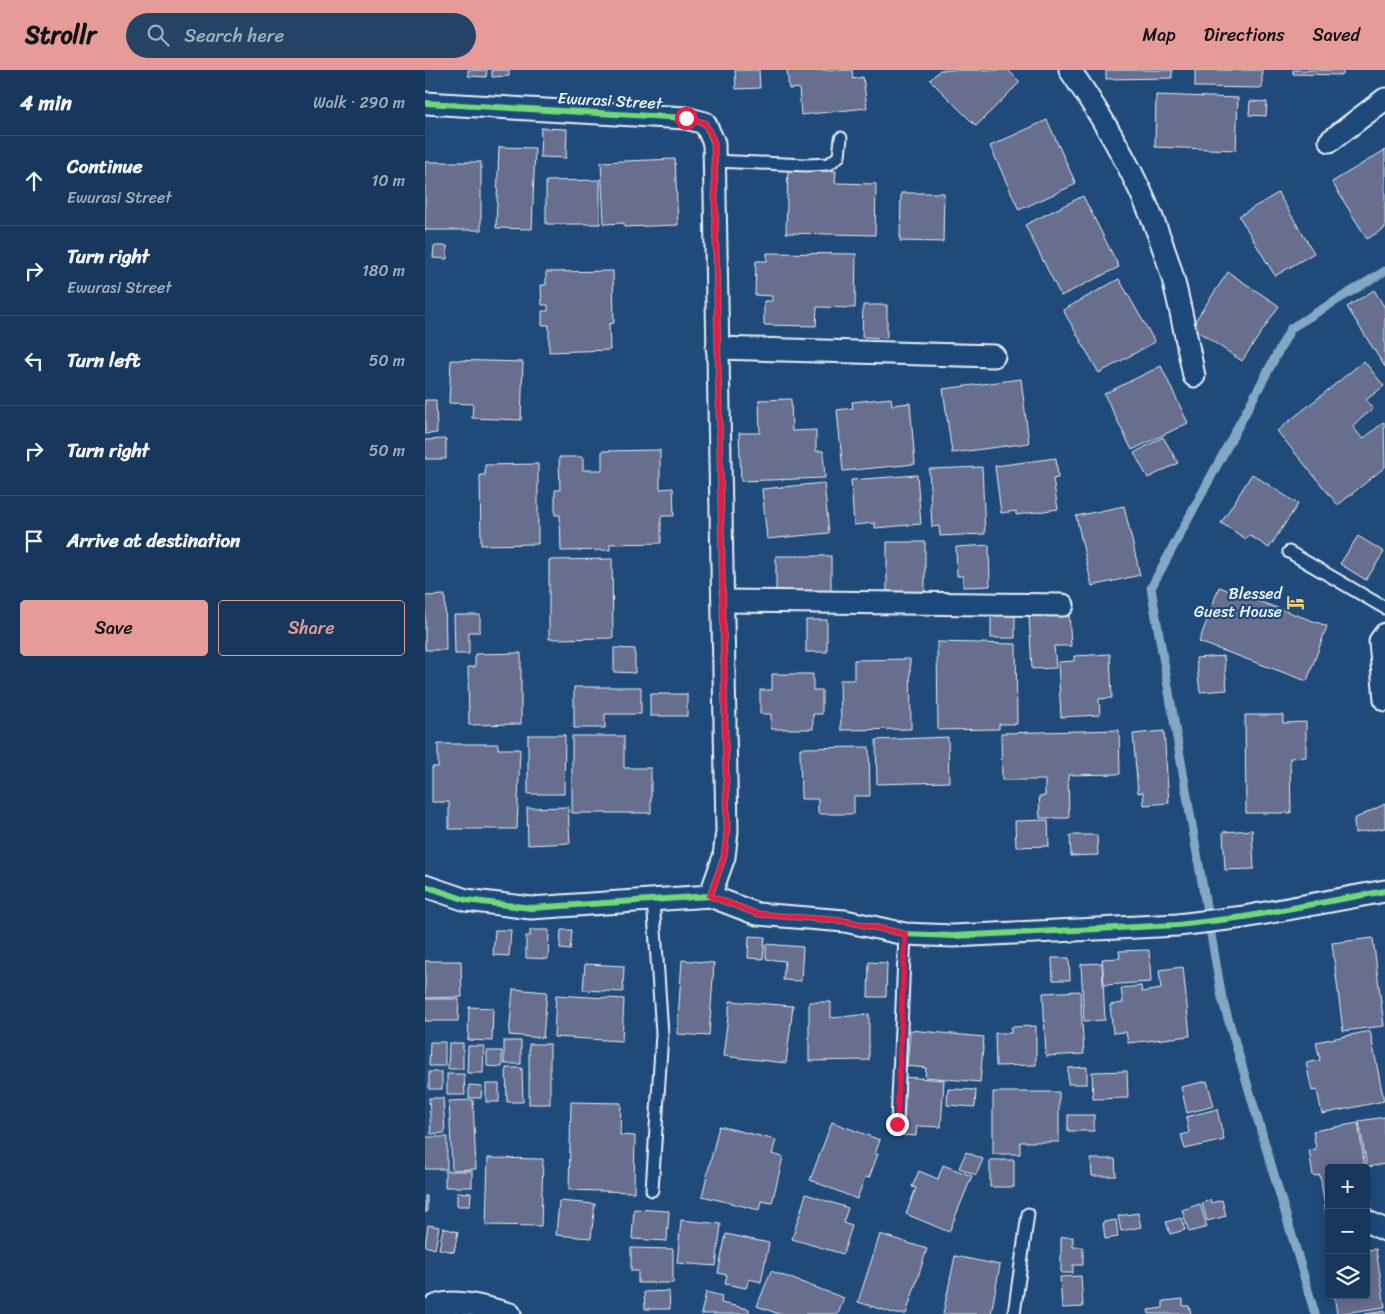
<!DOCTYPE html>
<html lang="en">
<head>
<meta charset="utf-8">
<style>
  body { margin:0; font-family:Sriracha,sans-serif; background:#244365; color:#f1f3f6 }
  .controls { position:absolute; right:15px; bottom:15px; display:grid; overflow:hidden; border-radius:5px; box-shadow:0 2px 12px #0003 }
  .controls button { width:45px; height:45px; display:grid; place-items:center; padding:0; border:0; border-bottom:1px solid #365272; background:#17385c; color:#f1f3f6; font:25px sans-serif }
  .stop { position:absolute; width:15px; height:15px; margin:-11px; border:4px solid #e11d48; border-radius:50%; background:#fff }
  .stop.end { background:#e11d48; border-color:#fff; box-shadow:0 1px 5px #0008 }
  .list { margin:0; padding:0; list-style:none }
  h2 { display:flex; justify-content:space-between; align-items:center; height:65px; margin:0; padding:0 20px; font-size:21px }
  h2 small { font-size:16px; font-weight:400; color:#9eacbb }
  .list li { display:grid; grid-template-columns:32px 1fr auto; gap:15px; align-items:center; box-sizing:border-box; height:90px; padding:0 20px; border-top:1px solid #365272 }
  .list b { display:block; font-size:19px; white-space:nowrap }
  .list p { margin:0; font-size:16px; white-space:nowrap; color:#9eacbb }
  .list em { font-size:16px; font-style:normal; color:#9eacbb }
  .actions { display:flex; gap:10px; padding:15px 20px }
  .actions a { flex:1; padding:11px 0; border:1px solid #e69b98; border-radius:5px; text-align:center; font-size:18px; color:#e69b98 }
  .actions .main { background:#e69b98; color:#111 }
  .icon { flex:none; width:28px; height:28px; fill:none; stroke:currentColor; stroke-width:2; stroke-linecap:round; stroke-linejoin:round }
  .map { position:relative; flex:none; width:960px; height:1244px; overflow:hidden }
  header { display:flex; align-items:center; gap:30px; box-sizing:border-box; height:70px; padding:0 25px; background:#e69b98; color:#111 }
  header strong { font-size:24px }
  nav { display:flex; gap:28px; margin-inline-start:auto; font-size:18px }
  .search { width:350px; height:45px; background:#244365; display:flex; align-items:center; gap:12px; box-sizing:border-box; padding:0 18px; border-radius:28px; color:#9eacbb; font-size:19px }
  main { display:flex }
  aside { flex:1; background:#17385c }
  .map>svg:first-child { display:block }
</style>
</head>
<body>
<header>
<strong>Strollr</strong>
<div class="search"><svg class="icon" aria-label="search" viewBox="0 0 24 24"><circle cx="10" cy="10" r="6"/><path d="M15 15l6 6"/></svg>Search here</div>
<nav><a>Map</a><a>Directions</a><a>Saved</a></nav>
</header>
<main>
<aside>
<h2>4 min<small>Walk · 290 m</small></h2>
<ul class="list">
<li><svg class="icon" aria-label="ahead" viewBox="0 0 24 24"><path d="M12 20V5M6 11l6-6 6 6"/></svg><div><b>Continue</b><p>Ewurasi Street</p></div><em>10 m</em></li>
<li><svg class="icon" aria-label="right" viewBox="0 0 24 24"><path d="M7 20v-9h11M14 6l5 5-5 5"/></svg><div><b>Turn right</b><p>Ewurasi Street</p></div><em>180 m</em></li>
<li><svg class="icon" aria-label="left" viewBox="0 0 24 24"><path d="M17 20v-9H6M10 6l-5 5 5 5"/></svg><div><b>Turn left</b></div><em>50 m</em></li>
<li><svg class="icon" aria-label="right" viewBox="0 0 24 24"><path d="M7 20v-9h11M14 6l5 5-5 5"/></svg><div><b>Turn right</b></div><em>50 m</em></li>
<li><svg class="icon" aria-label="arrive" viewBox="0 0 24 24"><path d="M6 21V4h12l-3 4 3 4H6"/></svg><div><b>Arrive at destination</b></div></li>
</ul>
<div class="actions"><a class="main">Save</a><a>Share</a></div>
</aside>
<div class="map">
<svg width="960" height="1244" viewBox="0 0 960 1244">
  <rect width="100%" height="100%" fill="#1f4a7a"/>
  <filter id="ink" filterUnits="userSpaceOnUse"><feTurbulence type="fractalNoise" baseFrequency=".02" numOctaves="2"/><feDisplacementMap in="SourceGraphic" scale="10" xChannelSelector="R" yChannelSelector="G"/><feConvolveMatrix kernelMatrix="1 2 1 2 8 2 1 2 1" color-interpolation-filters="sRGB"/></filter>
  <g filter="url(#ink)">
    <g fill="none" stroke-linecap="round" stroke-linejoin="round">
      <polyline stroke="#84a7c3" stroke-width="9" points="890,1244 797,928 726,518 866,258 960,201"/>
    </g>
    <g fill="#676e8d" stroke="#e8f1f8">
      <polygon points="43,0 62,0 61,7 43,6"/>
      <polygon points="67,0 84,0 84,6 67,7"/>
      <polygon points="310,0 334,0 335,18 311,19"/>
      <polygon points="362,0 427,0 428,9 438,7 442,38 376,45 374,18 364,19"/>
      <polygon points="515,0 583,0 595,12 551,56 505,10"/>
      <polygon points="681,0 747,0 747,8 681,9"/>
      <polygon points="770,0 837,0 837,18 770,17"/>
      <polygon points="868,0 918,0 918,5 868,4"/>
      <polygon points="731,25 813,28 811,80 730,77"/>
      <polygon points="825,31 842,32 841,46 824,45"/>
      <polygon points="622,50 651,114 594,140 565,76"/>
      <polygon points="116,58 142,59 141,88 115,87"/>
      <polygon points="74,77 110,78 107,159 71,158"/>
      <polygon points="960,80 960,158 942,169 907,112"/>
      <polygon points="250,89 253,155 199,157 199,153 179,154 176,92"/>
      <rect x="0" y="92" width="56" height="68"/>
      <polygon points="363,100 411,101 410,113 451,114 450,165 361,163"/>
      <polygon points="175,110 175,154 121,154 121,111"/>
      <polygon points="476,123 519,123 518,172 475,171"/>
      <polygon points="853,123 889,183 850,206 814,146"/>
      <polygon points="658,126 694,197 636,226 600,155"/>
      <polygon points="9,176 22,176 22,189 8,188"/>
      <polygon points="342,183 431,184 430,238 392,237 391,256 339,255 339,231 347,231 347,226 330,225 331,191 342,191"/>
      <polygon points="188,201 189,253 184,254 185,280 124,282 124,255 117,255 117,241 123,241 123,235 117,235 116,215 121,215 121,202"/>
      <polygon points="803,202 854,236 817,291 766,257"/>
      <polygon points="694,209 730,272 674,303 638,240"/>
      <polygon points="949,220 960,238 960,297 922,237"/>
      <polygon points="438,235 462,235 462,268 437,267"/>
      <polygon points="26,290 98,292 96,350 47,348 48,334 24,333"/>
      <polygon points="939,291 959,316 941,330 948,339 927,356 938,369 959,352 960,397 913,435 852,361"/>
      <polygon points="736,296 763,353 707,380 679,324"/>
      <polygon points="596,309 604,373 527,383 518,319"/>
      <polygon points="466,328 467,335 485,333 490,394 418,401 412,340 428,338 427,332"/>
      <polygon points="366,329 367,361 391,360 391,381 398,381 400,408 316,411 314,363 335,363 334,330"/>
      <polygon points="0,330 11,330 12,363 0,364"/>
      <polygon points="738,367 753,393 723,408 709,383"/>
      <polygon points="21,369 21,389 0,389 0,370"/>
      <polygon points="235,380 235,419 248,418 249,446 236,446 236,473 185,474 185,480 136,481 135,445 130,445 130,420 135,420 134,387 158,387 158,400 177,400 177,381"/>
      <polygon points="631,388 633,408 628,409 633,439 591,445 591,441 576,443 570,396"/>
      <polygon points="113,394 113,474 56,475 55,405 60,405 60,395"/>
      <polygon points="557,397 560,464 515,466 514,456 507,457 504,399"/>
      <polygon points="827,404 873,434 844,478 824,465 821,469 796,453"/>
      <polygon points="492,405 496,454 450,458 450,453 429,455 426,410"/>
      <polygon points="399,413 404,463 342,469 337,419"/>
      <polygon points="699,436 715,505 667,516 651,446"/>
      <polygon points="933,466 959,482 941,510 915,494"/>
      <polygon points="462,472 500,472 500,524 462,523"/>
      <polygon points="564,475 565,516 538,517 538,506 532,506 531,477"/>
      <rect x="351" y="486" width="55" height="39"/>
      <polygon points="187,489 188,568 124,569 124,490"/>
      <polygon points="794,517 902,556 882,611 774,572"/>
      <polygon points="20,525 21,580 0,580 0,526"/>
      <rect x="566" y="543" width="24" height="25"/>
      <polygon points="644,544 646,576 629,576 631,598 607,599 604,546"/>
      <polygon points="29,545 55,545 55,562 44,562 44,584 30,584"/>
      <rect x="381" y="550" width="21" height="32"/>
      <polygon points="512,572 591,574 592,654 574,654 574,659 513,660"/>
      <polygon points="189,578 210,579 210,603 189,602"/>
      <polygon points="96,583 96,654 44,655 43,597 50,597 50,584"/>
      <polygon points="685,584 687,628 674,629 675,645 636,647 633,592 649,591 649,586"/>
      <polygon points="799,586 802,620 775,622 771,588"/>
      <polygon points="485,589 486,659 416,660 415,610 429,610 429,590"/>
      <polygon points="347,604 388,604 388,620 397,620 397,644 388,644 388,659 346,659 346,644 335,644 335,620 347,620"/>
      <polygon points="149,617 216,617 216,644 180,644 180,658 149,658"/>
      <rect x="225" y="624" width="37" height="22"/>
      <polygon points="820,645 858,645 858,653 881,652 881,687 865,688 866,743 821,743"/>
      <polygon points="694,660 695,704 643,705 644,748 615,748 614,726 620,726 620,710 577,710 576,663"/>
      <polygon points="739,661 744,733 719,735 718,722 713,723 708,664"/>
      <polygon points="103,665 140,665 139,724 103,724"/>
      <polygon points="147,666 199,666 199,698 226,698 226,743 147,743"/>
      <polygon points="523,667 524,712 452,714 451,670"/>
      <polygon points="13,674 73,674 73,679 95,679 92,759 24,759 24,732 7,732 7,697 13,697"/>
      <polygon points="444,677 445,726 429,726 429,744 393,744 393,729 376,729 375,678"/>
      <polygon points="960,734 960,758 930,763 929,749"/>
      <polygon points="143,737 145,773 103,775 102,738"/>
      <polygon points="623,750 624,776 591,777 590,751"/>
      <polygon points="827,760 829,799 800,800 798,762"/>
      <polygon points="645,765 672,765 673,785 646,786"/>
      <polygon points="70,860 86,860 84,886 68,885"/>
      <polygon points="105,860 124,860 123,889 101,888 101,866 105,866"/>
      <polygon points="136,860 147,860 145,880 135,879"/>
      <polygon points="324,866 340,867 338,889 323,888"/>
      <polygon points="948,868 959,956 918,961 907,873"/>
      <polygon points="341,874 378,877 376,911 358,910 360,891 341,889"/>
      <polygon points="724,880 726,912 679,915 677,889 695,888 694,881"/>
      <polygon points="627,888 644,888 645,910 628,910"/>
      <polygon points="257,890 289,893 284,966 252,964"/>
      <polygon points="0,891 36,891 37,927 0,928"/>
      <polygon points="444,892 462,893 461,927 443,927"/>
      <polygon points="677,893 680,950 659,951 656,894"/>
      <polygon points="160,894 199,896 198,922 158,920"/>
      <polygon points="758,897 765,966 703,973 701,962 688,963 685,935 698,933 696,918 716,916 717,922 736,919 734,900"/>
      <polygon points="88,919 122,922 118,968 84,965"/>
      <polygon points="655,921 659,984 621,986 618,923"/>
      <polygon points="131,925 199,929 197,971 129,967"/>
      <polygon points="0,929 34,929 33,951 0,951"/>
      <polygon points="305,931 368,936 361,993 298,986"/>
      <polygon points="384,932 406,932 406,948 444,944 444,990 384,991"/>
      <polygon points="44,937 68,938 67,971 43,970"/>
      <polygon points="611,956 611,995 571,996 570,963 586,963 586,957"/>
      <polygon points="485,960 559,967 555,1012 500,1007 501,998 482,996"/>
      <polygon points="945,961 959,1031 897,1044 892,1020 887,1021 881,993 895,990 891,972"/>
      <rect x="79" y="971" width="17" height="23"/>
      <polygon points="5,972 20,972 20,996 4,996"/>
      <polygon points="24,973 38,973 38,999 23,999"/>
      <rect x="104" y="974" width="21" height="60"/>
      <polygon points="43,976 59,976 58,1003 42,1003"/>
      <polygon points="62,981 77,981 77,997 62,996"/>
      <polygon points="662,997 662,1014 643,1014 643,998"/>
      <polygon points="81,998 97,998 98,1032 82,1032"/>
      <polygon points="702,1001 703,1028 668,1029 667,1002"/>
      <rect x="4" y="1002" width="13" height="17"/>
      <polygon points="22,1004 39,1004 40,1025 22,1025"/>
      <polygon points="479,1007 519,1010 516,1057 492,1056 491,1066 476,1065"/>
      <polygon points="782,1011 789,1036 762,1043 756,1017"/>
      <rect x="61" y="1014" width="13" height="18"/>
      <polygon points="44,1015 57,1016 56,1028 44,1028"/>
      <polygon points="523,1019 551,1020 550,1037 522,1035"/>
      <polygon points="568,1022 634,1022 634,1072 595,1072 595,1084 568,1084"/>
      <polygon points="4,1028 18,1028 20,1063 6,1064"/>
      <polygon points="48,1030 51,1099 27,1100 24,1031"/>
      <polygon points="146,1032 196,1033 195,1065 210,1066 209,1122 144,1120"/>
      <polygon points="792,1039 799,1070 760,1079 756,1065 764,1063 761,1047"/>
      <rect x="643" y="1045" width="26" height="16"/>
      <polygon points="960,1047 960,1094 942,1097 934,1051"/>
      <polygon points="407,1052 455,1070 450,1084 453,1084 444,1108 440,1107 432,1129 385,1110"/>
      <polygon points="933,1053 940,1098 904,1098 902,1150 895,1105 888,1106 884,1080 891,1079 888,1061"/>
      <polygon points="294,1056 351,1070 347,1084 358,1087 347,1133 336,1131 334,1140 277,1126"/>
      <rect x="0" y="1067" width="22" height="32"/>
      <polygon points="541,1082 558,1089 551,1105 534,1098"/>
      <polygon points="63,1088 118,1089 116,1156 61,1155"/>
      <polygon points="666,1089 690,1089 691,1106 667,1106"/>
      <rect x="565" y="1090" width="24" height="27"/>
      <polygon points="518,1095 547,1106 524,1162 481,1144 491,1118 487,1117 494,1101 513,1109"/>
      <rect x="20" y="1101" width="27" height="16"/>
      <polygon points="941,1105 947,1143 941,1144"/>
      <polygon points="32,1122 46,1123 45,1136 32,1136"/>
      <polygon points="381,1124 423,1138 418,1153 427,1156 418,1184 367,1169"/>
      <rect x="0" y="1126" width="2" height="16"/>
      <polygon points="785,1130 786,1133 797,1130 801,1146 782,1151 777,1133"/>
      <polygon points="134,1131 170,1134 166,1168 131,1165"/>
      <polygon points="775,1134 782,1157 764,1162 757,1140"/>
      <polygon points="209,1139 244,1141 242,1171 207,1169"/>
      <polygon points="713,1143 716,1157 696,1161 693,1146"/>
      <polygon points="756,1148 760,1160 745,1164 741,1152"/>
      <polygon points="256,1150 296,1154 291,1196 252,1193"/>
      <polygon points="691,1150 693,1167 680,1169 678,1152"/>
      <polygon points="3,1155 14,1157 10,1179 0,1176"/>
      <polygon points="18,1158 33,1162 29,1182 14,1179"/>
      <polygon points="301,1164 344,1173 336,1212 324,1209 321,1218 300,1214 302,1205 293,1203"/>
      <polygon points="455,1164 502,1179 481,1244 471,1244 433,1232"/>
      <polygon points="636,1167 648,1167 648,1177 658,1177 658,1195 648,1195 648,1203 636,1203"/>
      <polygon points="206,1178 248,1179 248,1213 213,1213 213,1201 206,1201"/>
      <polygon points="951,1179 960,1237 912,1244 909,1225 941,1225 941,1180"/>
      <polygon points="530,1186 575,1195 566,1244 518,1244"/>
      <polygon points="346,1201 419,1228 413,1244 354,1244 332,1236"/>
      <polygon points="656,1206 658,1237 637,1238 635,1207"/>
      <polygon points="244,1221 245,1239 220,1239 219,1222"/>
      <polygon points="281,1222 297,1226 296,1233 324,1239 324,1244 276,1244"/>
      <polygon points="758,1229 758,1236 764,1236 766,1244 724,1244 723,1240 738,1238 738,1231"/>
      <polygon points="960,1241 960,1244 940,1244"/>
    </g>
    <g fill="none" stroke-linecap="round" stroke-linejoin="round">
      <defs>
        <g id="service">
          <polyline points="289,91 382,95 404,94 414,86 416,68"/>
          <polyline points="864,482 960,538"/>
          <polyline points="472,1054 480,864"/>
          <polyline points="227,1120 237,964 228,829"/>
          <polyline points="589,1244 603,1144"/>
        </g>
        <g id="minor">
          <path d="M645 0C688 62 726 132 747 205 756 238 762 272 769 306"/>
          <polyline points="0,33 261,48 280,53 289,73 302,761 299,787 285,826"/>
          <polyline points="905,71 960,29"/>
          <polyline points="292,278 569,286"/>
          <polyline points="300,531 638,535"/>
          <polyline points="960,564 955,571 960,630"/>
          <polyline points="0,816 41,830 106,838 285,826 332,844 420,851 480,864 528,866 753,855 819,847 960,821"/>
          <polyline points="941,1151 960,1160"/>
          <path d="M1 1244C15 1222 66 1239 85 1244"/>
        </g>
      </defs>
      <use href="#service" stroke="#e8f1f8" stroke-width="15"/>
      <use href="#minor" stroke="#e8f1f8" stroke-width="25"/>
      <use href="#service" stroke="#1f4a7a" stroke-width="11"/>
      <use href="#minor" stroke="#1f4a7a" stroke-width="21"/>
      <defs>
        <g id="cycleway">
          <polyline points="0,33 261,48 280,53 289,73 302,761 299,787 285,826"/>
          <polyline points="0,816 41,830 106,838 285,826 332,844 420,851 480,864 528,866 753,855 819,847 960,821"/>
        </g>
      </defs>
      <use href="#cycleway" stroke="#1f4a7a" stroke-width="9"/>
      <use href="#cycleway" stroke="#71d979" stroke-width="6"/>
    </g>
  </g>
  <g fill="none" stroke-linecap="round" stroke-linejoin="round" filter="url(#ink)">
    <polyline stroke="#e11d48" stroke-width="6" points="261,48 280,53 289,72 302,761 299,787 285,826 332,844 420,851 480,864 472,1054"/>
  </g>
  <defs>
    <symbol id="hotel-bare" viewBox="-9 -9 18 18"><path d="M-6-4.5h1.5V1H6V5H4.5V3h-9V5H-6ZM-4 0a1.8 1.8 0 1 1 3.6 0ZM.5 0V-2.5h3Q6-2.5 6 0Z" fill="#ffd166" stroke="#1f4a7a" stroke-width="2.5" paint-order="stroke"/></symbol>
  </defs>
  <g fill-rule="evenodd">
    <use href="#hotel-bare" x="858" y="520" width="25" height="25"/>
  </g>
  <g text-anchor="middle" stroke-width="4.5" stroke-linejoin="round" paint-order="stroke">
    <g font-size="16" fill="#e8f1f8" stroke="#1f4a7a">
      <text transform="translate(185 30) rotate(3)" y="6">Ewurasi Street</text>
    </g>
    <g font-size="16" fill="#e8f1f8" stroke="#1f4a7a" text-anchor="end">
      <text x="857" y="529">Blessed<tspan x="857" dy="18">Guest House</tspan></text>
    </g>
  </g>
</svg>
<div class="controls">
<button>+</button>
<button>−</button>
<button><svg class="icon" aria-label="layers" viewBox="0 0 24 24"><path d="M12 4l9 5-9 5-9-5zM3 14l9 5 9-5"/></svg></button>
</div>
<div class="stop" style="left:261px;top:48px"></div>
<div class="stop end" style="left:472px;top:1054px"></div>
</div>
</main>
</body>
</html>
